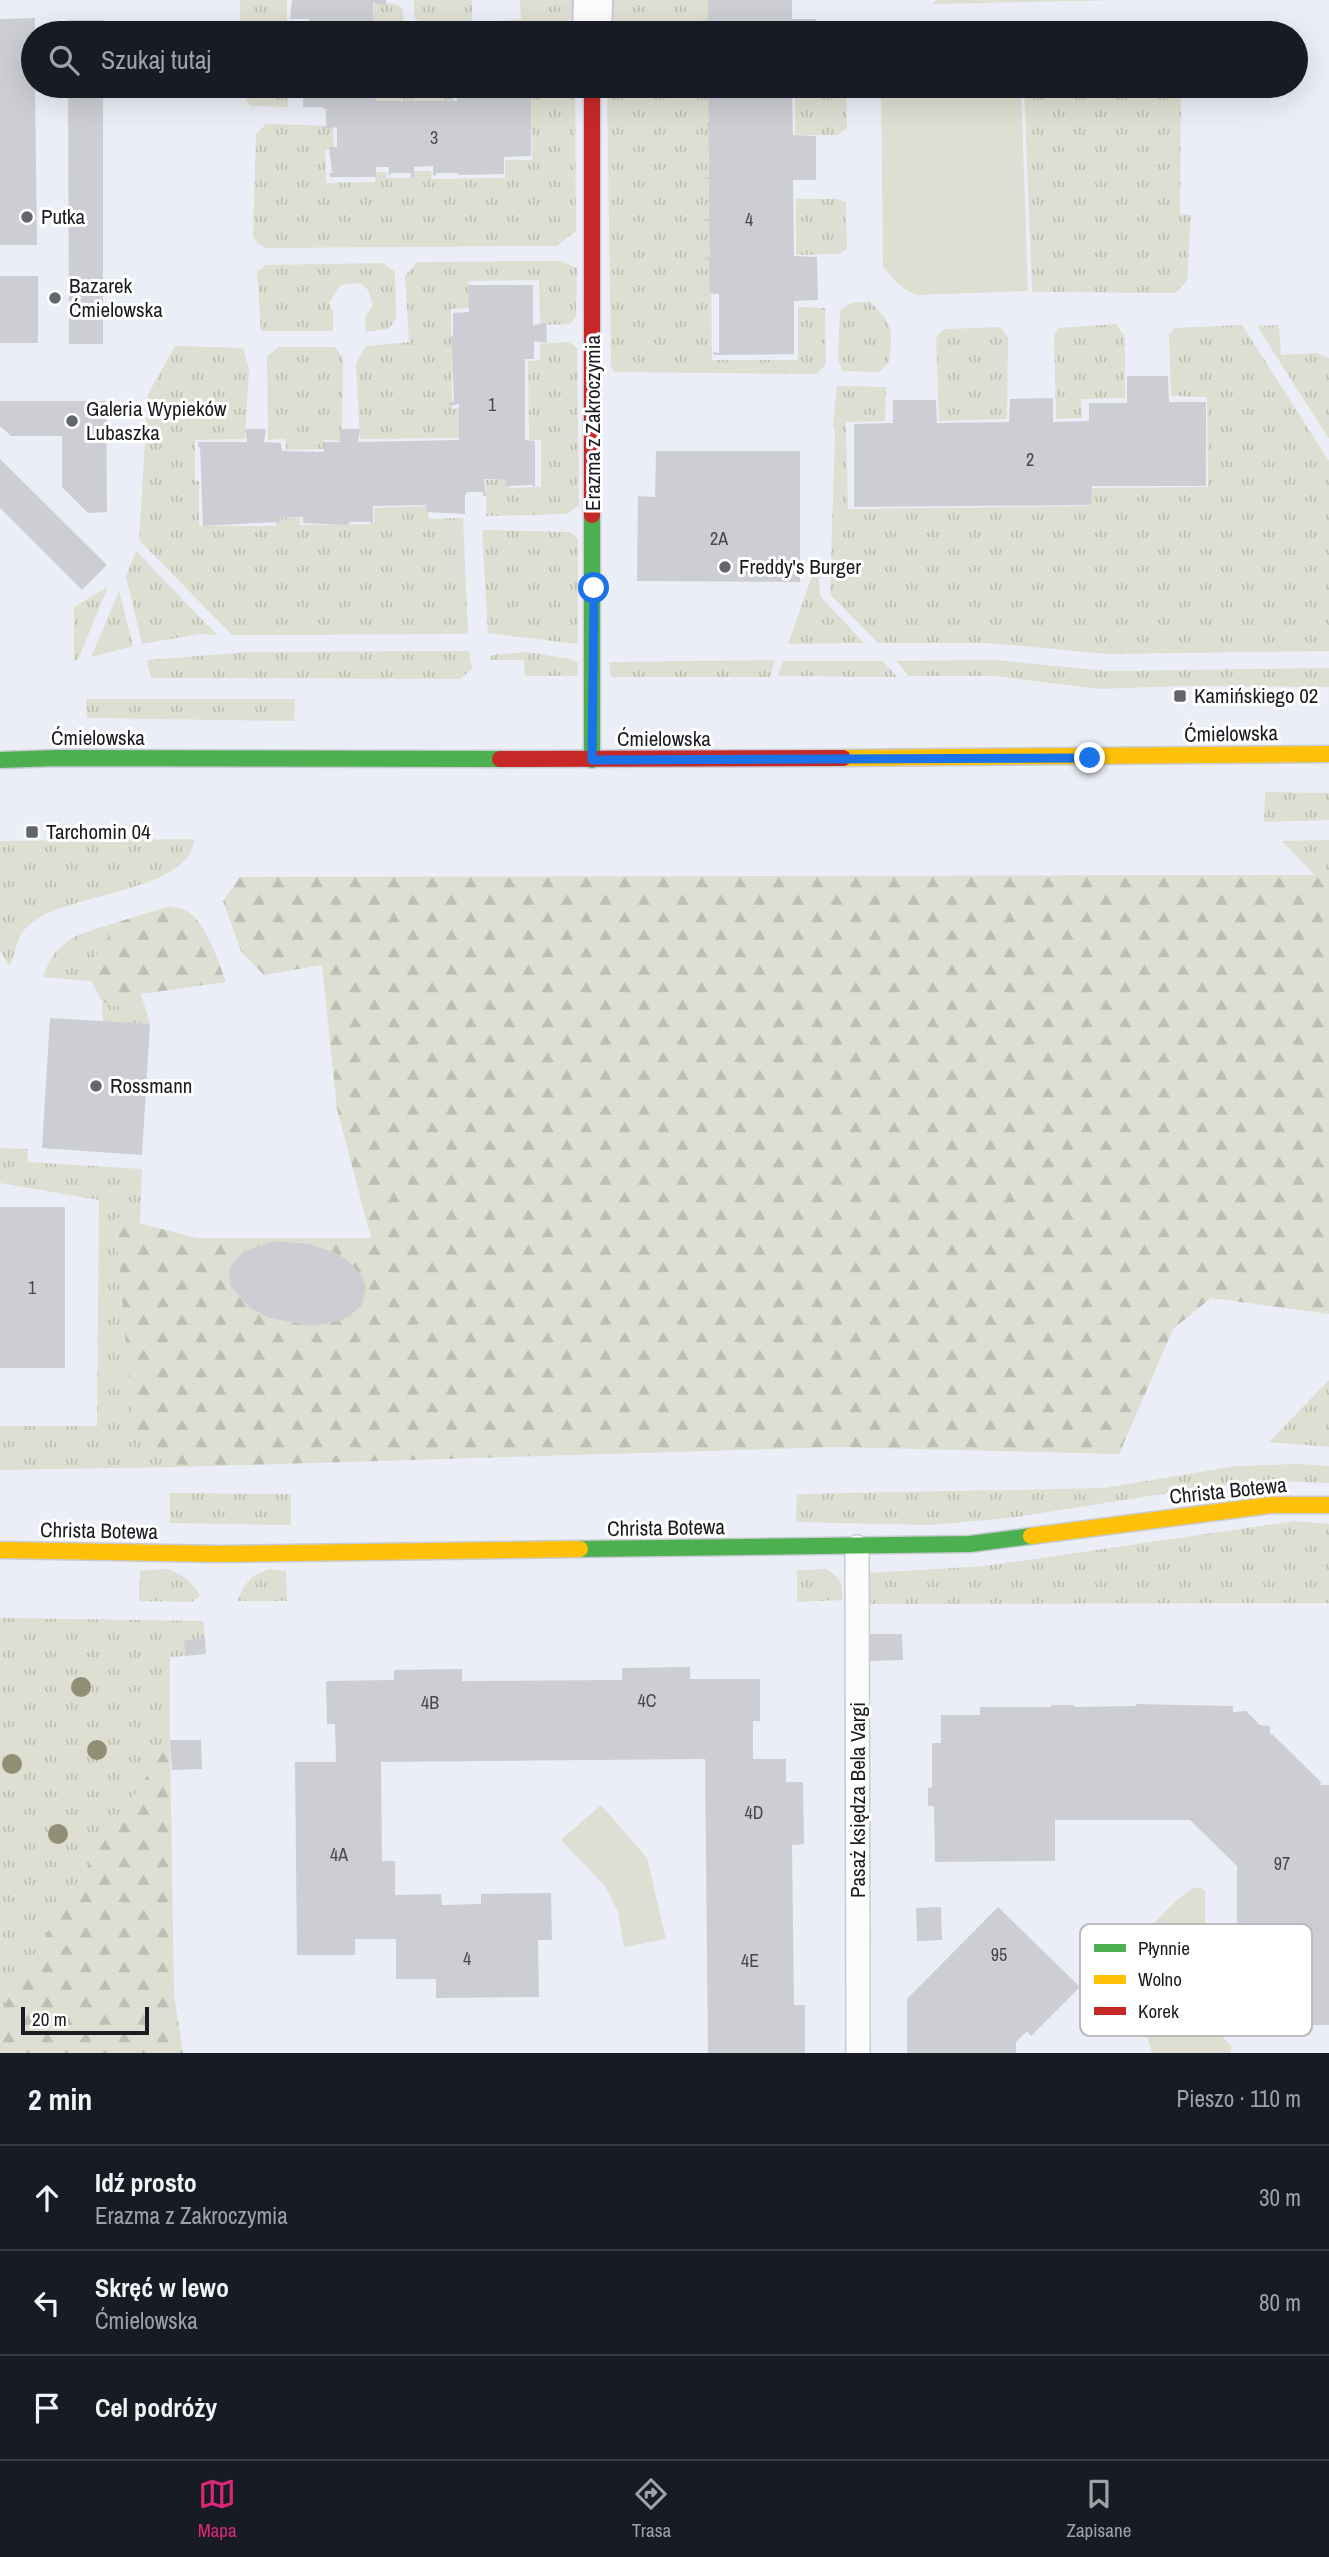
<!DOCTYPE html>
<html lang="pl">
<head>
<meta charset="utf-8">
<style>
  body { margin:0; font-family:"Archivo Narrow",sans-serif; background:#20242c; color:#f1f3f6 }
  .scale { position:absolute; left:21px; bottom:18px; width:128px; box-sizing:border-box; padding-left:7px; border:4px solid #1a1c21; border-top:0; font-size:19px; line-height:24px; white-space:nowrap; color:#1a1c21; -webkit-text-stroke:5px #fff; paint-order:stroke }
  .stop { position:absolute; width:21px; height:21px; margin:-16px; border:5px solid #1a73e8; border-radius:50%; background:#fff }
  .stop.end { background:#1a73e8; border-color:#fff; box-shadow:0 2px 7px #0008 }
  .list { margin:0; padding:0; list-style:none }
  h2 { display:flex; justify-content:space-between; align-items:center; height:91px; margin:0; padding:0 28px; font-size:30px }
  h2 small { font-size:23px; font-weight:400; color:#9ea1a6 }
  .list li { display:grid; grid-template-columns:46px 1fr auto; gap:21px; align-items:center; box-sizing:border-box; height:105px; padding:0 28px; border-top:2px solid #363941 }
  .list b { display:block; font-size:26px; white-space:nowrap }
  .list p { margin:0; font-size:23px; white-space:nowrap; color:#9ea1a6 }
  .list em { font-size:23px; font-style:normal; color:#9ea1a6 }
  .icon { flex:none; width:38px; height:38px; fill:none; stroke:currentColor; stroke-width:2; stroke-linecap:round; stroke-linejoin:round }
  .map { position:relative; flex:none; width:1329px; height:2053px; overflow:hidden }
  .search { position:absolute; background:#171b24; box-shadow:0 7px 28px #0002; left:21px; right:21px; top:21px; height:77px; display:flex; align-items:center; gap:18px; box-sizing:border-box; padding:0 24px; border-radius:38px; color:#9ea1a6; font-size:26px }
  .sheet { height:406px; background:#171b24 }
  nav { display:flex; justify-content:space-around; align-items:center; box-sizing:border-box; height:98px; border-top:2px solid #363941; background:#171b24; font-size:19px; color:#9ea1a6 }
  nav a { display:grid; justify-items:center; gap:4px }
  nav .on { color:#db2777 }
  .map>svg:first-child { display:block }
</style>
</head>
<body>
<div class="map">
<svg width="1329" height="2053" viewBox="0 0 1329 2053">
  <defs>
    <pattern id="grass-tufts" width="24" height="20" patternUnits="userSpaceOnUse" patternTransform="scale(1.75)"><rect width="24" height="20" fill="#deded2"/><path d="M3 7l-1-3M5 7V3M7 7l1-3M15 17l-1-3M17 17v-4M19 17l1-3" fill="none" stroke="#bebeb4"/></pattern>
    <pattern id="forest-firs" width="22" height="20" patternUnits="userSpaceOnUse" patternTransform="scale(1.75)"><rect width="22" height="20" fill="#deded2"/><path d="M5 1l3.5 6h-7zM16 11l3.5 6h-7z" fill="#bebeb4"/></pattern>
  </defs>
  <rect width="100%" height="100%" fill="#ebeef6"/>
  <g fill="url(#grass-tufts)">
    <polygon points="240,0 287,0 287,21 305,22 305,33 240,33"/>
    <polygon points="414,0 472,0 472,30 425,30 414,16"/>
    <path d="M520 0H577C575 40 521 33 494 33L488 22 521 19Z"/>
    <rect x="607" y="0" width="101" height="33"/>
    <polygon points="936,0 1122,0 932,4"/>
    <polygon points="374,3 396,4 403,9 404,33 374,33"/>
    <polygon points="1212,28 1211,33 1022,32"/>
    <polygon points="241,86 289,86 288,107 250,106 241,92"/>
    <polygon points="374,86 469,86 469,92 453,92 454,102 375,103"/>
    <polygon points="493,86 575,86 576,231 557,246 266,248 258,244 253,236 256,134 266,124 333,126 334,149 325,150 326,183 375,182 376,172 386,172 387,178 413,178 414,171 431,171 432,179 505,178 505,160 532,160 531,92 493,92"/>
    <polygon points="607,86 709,86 712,360 798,360 798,307 825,308 826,364 816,374 614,372 611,366"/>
    <polygon points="795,86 846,86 847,128 838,135 795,135"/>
    <polygon points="1024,86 1181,86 1180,214 1191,215 1187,281 1175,293 1032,292"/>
    <polygon points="796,199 837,199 846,202 847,249 839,254 796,255"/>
    <polygon points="561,261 577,268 576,317 570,324 540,325 539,280 468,281 469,308 451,309 452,408 460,408 461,438 360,439 356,364 366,346 409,342 405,276 417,262"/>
    <polygon points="383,263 395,272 396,319 388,329 366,332 365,317 373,305 368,290 361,283 341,285 329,303 333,312 333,331 261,331 257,272 266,265"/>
    <path d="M855 302H870C893 323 893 331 889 362L880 372 843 371 838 361 840 311 844 307Z"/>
    <polygon points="1116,324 1125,337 1125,398 1081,399 1082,418 1056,419 1054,335 1058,328"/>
    <polygon points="1242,325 1329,461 1329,651 1107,654 988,643 878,643 830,594 835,434 833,424 837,386 886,387 885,421 846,422 848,509 1089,506 1090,488 1208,487 1207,397 1171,396 1169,334 1175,328"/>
    <polygon points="1279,325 1281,355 1318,353 1329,358 1329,439 1257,326"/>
    <polygon points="1001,327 1008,338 1007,419 939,421 936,339 939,333 946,329"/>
    <polygon points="568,342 577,348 579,505 567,514 486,516 486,480 509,480 510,488 541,487 541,440 529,440 528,361 540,360 540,344"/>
    <polygon points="175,346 243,348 249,369 245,439 195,440 195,481 199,481 199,526 276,526 277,518 300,518 300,525 374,524 374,508 428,506 429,519 463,518 468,634 232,635 139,540 148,394"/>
    <polygon points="278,347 335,347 343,358 342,441 324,440 324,449 286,450 285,439 268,440 267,357"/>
    <polygon points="482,530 570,532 578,539 578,644 488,633"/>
    <polygon points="136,551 217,635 200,634 142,644 126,576"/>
    <polygon points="818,559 820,596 864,643 788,644"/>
    <polygon points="108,587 78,660 74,661 74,607"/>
    <polygon points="119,591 133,646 91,657"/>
    <polygon points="469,651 472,669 460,679 151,678 147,660 250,652"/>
    <polygon points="528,652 570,659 578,663 578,676 525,676 524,660 489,660 492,655"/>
    <polygon points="775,660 770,677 611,677 609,662"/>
    <polygon points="994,660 1107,671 1329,668 1329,687 1183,686 1098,689 995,676 909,676 896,661"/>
    <polygon points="783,661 883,661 897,677 778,676"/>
    <polygon points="86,699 295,699 294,721 87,718"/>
    <polygon points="1265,792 1329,793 1329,820 1264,822"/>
    <path d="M194 839C191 895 58 891 25 929 17 938 15 952 11 964L8 965 0 950V841Z"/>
    <polygon points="1329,840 1329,890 1282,841"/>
    <path d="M118 922 90 965 91 981 43 977C57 936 81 934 118 922Z"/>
    <path d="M141 994 150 1024 103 1022 102 1001C122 1010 125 1006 141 994Z"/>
    <polygon points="0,1148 28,1149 27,1162 142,1169 140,1224 115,1218 133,1429 180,1467 0,1470 0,1426 97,1426 99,1200 0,1183"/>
    <polygon points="1329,1380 1329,1447 1269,1442"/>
    <polygon points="1301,1464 1329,1466 1329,1483 1279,1481 1219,1485 1010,1518 930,1525 796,1522 797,1494 1104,1488 1236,1466"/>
    <polygon points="170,1493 291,1494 291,1525 170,1523"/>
    <polygon points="1295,1521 1329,1524 1329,1603 869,1604 869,1573 986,1566"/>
    <path d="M167 1569C183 1575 193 1582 200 1596L192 1602 139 1601 140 1571Z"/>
    <path d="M269 1569 286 1571 287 1601H237C245 1582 250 1576 269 1569Z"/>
    <path d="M826 1569C841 1578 843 1583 842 1600L797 1602V1570Z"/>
    <polygon points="0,1618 203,1621 205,1638 184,1640 185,1656 170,1657 170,1740 70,1894 0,2013"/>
  </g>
  <g fill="url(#forest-firs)">
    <polygon points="1315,875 1329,890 1329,1314 1211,1298 1173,1329 1119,1454 837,1447 180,1467 133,1429 115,1217 197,1238 371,1238 337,1109 322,965 264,975 241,951 223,901 240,877"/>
    <path d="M170 906C175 908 182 908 187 911 206 923 219 962 226 982L141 994 126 1006 115 1007 102 1001 91 981 90 965 118 922Z"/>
    <polygon points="170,1740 174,1994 183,2053 0,2053 0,2013 70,1894"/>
  </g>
  <g fill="#deded2">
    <path d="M881 86H1021L1028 291 917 295C901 289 893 280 883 266Z"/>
    <polygon points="601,1805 647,1858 666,1939 624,1947 618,1912 605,1886 561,1840"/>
    <path d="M1193 1888H1201L1205 1891V2026L1215 2031 1232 2046 1230 2053H1152L1148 2039C1148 2018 1140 1945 1150 1930 1160 1915 1178 1898 1193 1888Z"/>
  </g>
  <g fill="#ccced4">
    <polygon points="292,0 386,0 386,5 373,3 374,33 309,33 309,19 290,19"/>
    <polygon points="708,0 792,0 792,19 816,19 816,33 708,33 708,23 700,21 708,20"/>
    <polygon points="35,18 33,86 35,86 37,245 0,245 0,19"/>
    <rect x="68" y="20" width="35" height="13"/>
    <polygon points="68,86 103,86 103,344 69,344"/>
    <polygon points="303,86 375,86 376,101 457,101 457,92 474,91 474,86 490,86 490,91 531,92 531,156 504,157 504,174 458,175 458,173 436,173 436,176 433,175 433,166 414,167 414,178 411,178 411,173 392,173 388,176 389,167 376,167 376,177 330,177 329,173 332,173 329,147 337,147 337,127 323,129 323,126 326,127 326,109 323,109 323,107 303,107"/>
    <polygon points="708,86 792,86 793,135 816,136 816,180 793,180 794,256 817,257 818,300 794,301 794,354 714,355 713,352 719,353 719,294 710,293 709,260 705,260 705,257 710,257 709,221 704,222 704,219 709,219 709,179 702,179 709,177 709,148 706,147 709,145 708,126 706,125 709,122"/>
    <rect x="0" y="276" width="38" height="67"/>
    <polygon points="468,285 533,285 533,325 546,323 547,343 534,341 534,359 525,359 525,440 535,441 535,487 532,485 505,486 506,480 484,479 486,496 483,496 483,492 467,492 465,495 465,514 427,512 426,505 373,506 373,525 370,522 350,522 347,525 303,523 303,517 279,518 279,524 276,522 203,526 200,447 198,447 198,442 247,442 245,429 266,429 264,442 281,443 282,451 324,452 324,442 340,442 340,429 360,429 358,442 459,440 459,404 449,406 449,402 454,402 451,336 453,336 453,313 469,312"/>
    <polygon points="1127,376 1168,376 1169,402 1206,402 1206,486 1092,486 1091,505 854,507 854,424 893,423 893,400 936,400 937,423 1009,422 1010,399 1053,398 1053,422 1089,421 1089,403 1127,403"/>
    <polygon points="0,401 106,401 107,512 88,513 62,487 62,436 11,436 0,426"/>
    <polygon points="656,451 800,451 800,582 637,581 638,496 655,497"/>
    <polygon points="0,459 107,565 82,590 0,508"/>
    <polygon points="50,1018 150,1024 142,1155 42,1148"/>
    <rect x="0" y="1207" width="65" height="161"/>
    <polygon points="275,1241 309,1244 336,1253 348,1261 361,1275 366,1287 362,1304 349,1317 335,1322 310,1326 270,1318 250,1308 231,1287 229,1272 231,1266 244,1251"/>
    <polygon points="869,1634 902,1634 903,1660 870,1661"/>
    <polygon points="205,1638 206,1654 185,1656 184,1640"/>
    <polygon points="690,1667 690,1679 760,1679 760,1721 753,1721 753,1759 786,1759 786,1782 803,1782 804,1844 792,1845 794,2005 805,2005 805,2053 708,2053 705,1759 381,1762 382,1861 395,1861 395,1895 441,1894 442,1905 481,1904 481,1894 551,1893 552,1940 538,1940 539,1997 436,1998 436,1979 396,1979 396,1939 355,1939 355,1955 297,1955 295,1762 336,1762 335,1724 327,1724 326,1681 394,1680 394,1670 462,1669 462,1681 622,1680 622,1668"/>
    <polygon points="1136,1704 1233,1706 1233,1712 1246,1711 1260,1725 1270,1726 1270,1736 1272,1734 1321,1782 1320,1785 1329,1785 1329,2025 1237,2025 1237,1866 1190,1820 1055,1820 1055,1861 935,1862 934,1806 928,1806 928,1788 932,1787 932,1743 941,1743 941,1715 980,1715 980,1707 1051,1707 1051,1705 1074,1705 1074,1707 1136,1706"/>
    <polygon points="170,1740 201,1740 202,1769 172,1770"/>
    <polygon points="941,1907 942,1940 917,1941 916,1908"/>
    <polygon points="998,1907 1080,1987 1031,2036 1027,2031 1016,2042 1016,2053 907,2053 907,1999"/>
  </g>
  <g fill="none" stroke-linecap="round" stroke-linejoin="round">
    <defs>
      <polyline id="lane" points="857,1547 858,2053"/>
      <polyline id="street" points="592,33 593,0"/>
      <g id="fast">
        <polyline points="592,515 592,760"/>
        <polyline points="0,760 57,758 500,759"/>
        <polyline points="580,1549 970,1544 1031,1536"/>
      </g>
      <g id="slow">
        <polyline points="843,758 1329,754"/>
        <polyline points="1031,1536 1272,1505 1329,1505"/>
        <polyline points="0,1550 221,1554 580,1549"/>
      </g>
      <g id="jam">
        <polyline points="592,86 592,515"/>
        <polyline points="500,759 843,758"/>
      </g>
    </defs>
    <use href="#lane" stroke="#c8cbd1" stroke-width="26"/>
    <use href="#street" stroke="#c8cbd1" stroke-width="42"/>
    <use href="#fast" stroke="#c8cbd1" stroke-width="19"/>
    <use href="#slow" stroke="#c8cbd1" stroke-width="19"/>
    <use href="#jam" stroke="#c8cbd1" stroke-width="19"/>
    <use href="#lane" stroke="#fcfcfe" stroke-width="23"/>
    <use href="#street" stroke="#fcfcfe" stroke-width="38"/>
    <use href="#fast" stroke="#4caf50" stroke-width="16"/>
    <use href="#slow" stroke="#ffc107" stroke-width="16"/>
    <use href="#jam" stroke="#c62828" stroke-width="16"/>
  </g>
  <g fill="#908e75">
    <circle cx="81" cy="1687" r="10"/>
    <circle cx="97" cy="1750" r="10"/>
    <circle cx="12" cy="1764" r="10"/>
    <circle cx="58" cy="1834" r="10"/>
  </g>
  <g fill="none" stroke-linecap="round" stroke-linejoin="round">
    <polyline stroke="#1a73e8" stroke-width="9" points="594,588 592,760 1090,758"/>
  </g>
  <g fill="#63666c" stroke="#fff" stroke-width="2.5">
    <circle cx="27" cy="217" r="7"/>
    <circle cx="55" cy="298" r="7"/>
    <circle cx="72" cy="421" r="7"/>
    <circle cx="725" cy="567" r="7"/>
    <rect x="1173" y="689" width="14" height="14" rx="3.5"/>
    <rect x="25" y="825" width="14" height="14" rx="3.5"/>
    <circle cx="96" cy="1086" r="7"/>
  </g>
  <g text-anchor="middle" stroke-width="6" stroke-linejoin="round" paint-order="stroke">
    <g font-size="18" fill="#46484e">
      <text x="434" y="144">3</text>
      <text x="749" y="226">4</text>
      <text x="492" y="411">1</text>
      <text x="1030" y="466">2</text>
      <text x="719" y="545">2A</text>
      <text x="32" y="1294">1</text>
      <text x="647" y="1707">4C</text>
      <text x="430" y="1709">4B</text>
      <text x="754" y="1819">4D</text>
      <text x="339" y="1861">4A</text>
      <text x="1282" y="1870">97</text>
      <text x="999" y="1961">95</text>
      <text x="467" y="1965">4</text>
      <text x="750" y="1967">4E</text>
    </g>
    <g font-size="21" fill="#1a1c21" stroke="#fff" text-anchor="start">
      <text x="41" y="224">Putka</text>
      <text x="69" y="293">Bazarek<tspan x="69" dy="24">Ćmielowska</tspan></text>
      <text x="86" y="416">Galeria Wypieków<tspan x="86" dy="24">Lubaszka</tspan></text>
      <text x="739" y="574">Freddy's Burger</text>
      <text x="1194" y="703">Kamińskiego 02</text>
      <text x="46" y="839">Tarchomin 04</text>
      <text x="110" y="1093">Rossmann</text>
    </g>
    <g font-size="21" fill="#1a1c21" stroke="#fff">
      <text transform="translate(593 423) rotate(-90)" y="7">Erazma z Zakroczymia</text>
      <text transform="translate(1231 734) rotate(-1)" y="7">Ćmielowska</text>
      <text x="98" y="745">Ćmielowska</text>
      <text x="664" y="746">Ćmielowska</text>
      <text transform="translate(1228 1491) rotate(-6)" y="7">Christa Botewa</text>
      <text transform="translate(666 1528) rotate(-1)" y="7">Christa Botewa</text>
      <text transform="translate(99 1531) rotate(1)" y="7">Christa Botewa</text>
      <text transform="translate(858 1800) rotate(-90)" y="7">Pasaż księdza Bela Vargi</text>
    </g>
  </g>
  <rect x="1080" y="1924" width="232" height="112" rx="10" fill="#fff" stroke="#babbbc" stroke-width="2"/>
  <rect x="1094" y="1944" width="32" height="8" fill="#4caf50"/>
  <rect x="1094" y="1975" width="32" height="9" fill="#ffc107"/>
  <rect x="1094" y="2007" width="32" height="8" fill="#c62828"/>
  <g font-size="19" fill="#1a1c21">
    <text x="1138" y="1955">Płynnie</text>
    <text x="1138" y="1986">Wolno</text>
    <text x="1138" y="2018">Korek</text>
  </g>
</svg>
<div class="scale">20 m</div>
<div class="stop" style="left:594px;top:588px"></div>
<div class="stop end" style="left:1090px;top:758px"></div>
<div class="search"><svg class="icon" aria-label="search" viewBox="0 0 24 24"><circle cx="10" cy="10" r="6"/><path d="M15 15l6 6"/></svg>Szukaj tutaj</div>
</div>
<section class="sheet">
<h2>2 min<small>Pieszo · 110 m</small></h2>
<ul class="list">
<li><svg class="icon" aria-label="ahead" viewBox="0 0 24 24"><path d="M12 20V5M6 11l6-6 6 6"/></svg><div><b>Idź prosto</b><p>Erazma z Zakroczymia</p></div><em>30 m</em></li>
<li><svg class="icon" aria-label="left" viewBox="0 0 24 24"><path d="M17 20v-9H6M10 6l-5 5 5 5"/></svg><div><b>Skręć w lewo</b><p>Ćmielowska</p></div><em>80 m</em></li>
<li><svg class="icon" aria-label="arrive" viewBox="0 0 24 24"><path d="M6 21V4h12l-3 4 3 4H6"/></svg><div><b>Cel podróży</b></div></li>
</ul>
</section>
<nav>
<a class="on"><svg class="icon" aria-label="map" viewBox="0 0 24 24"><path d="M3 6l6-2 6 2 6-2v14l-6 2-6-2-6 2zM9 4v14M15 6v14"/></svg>Mapa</a>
<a><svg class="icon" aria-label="directions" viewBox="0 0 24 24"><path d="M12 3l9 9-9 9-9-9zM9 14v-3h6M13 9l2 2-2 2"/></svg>Trasa</a>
<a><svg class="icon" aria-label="saved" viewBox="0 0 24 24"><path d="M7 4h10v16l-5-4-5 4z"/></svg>Zapisane</a>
</nav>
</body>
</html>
